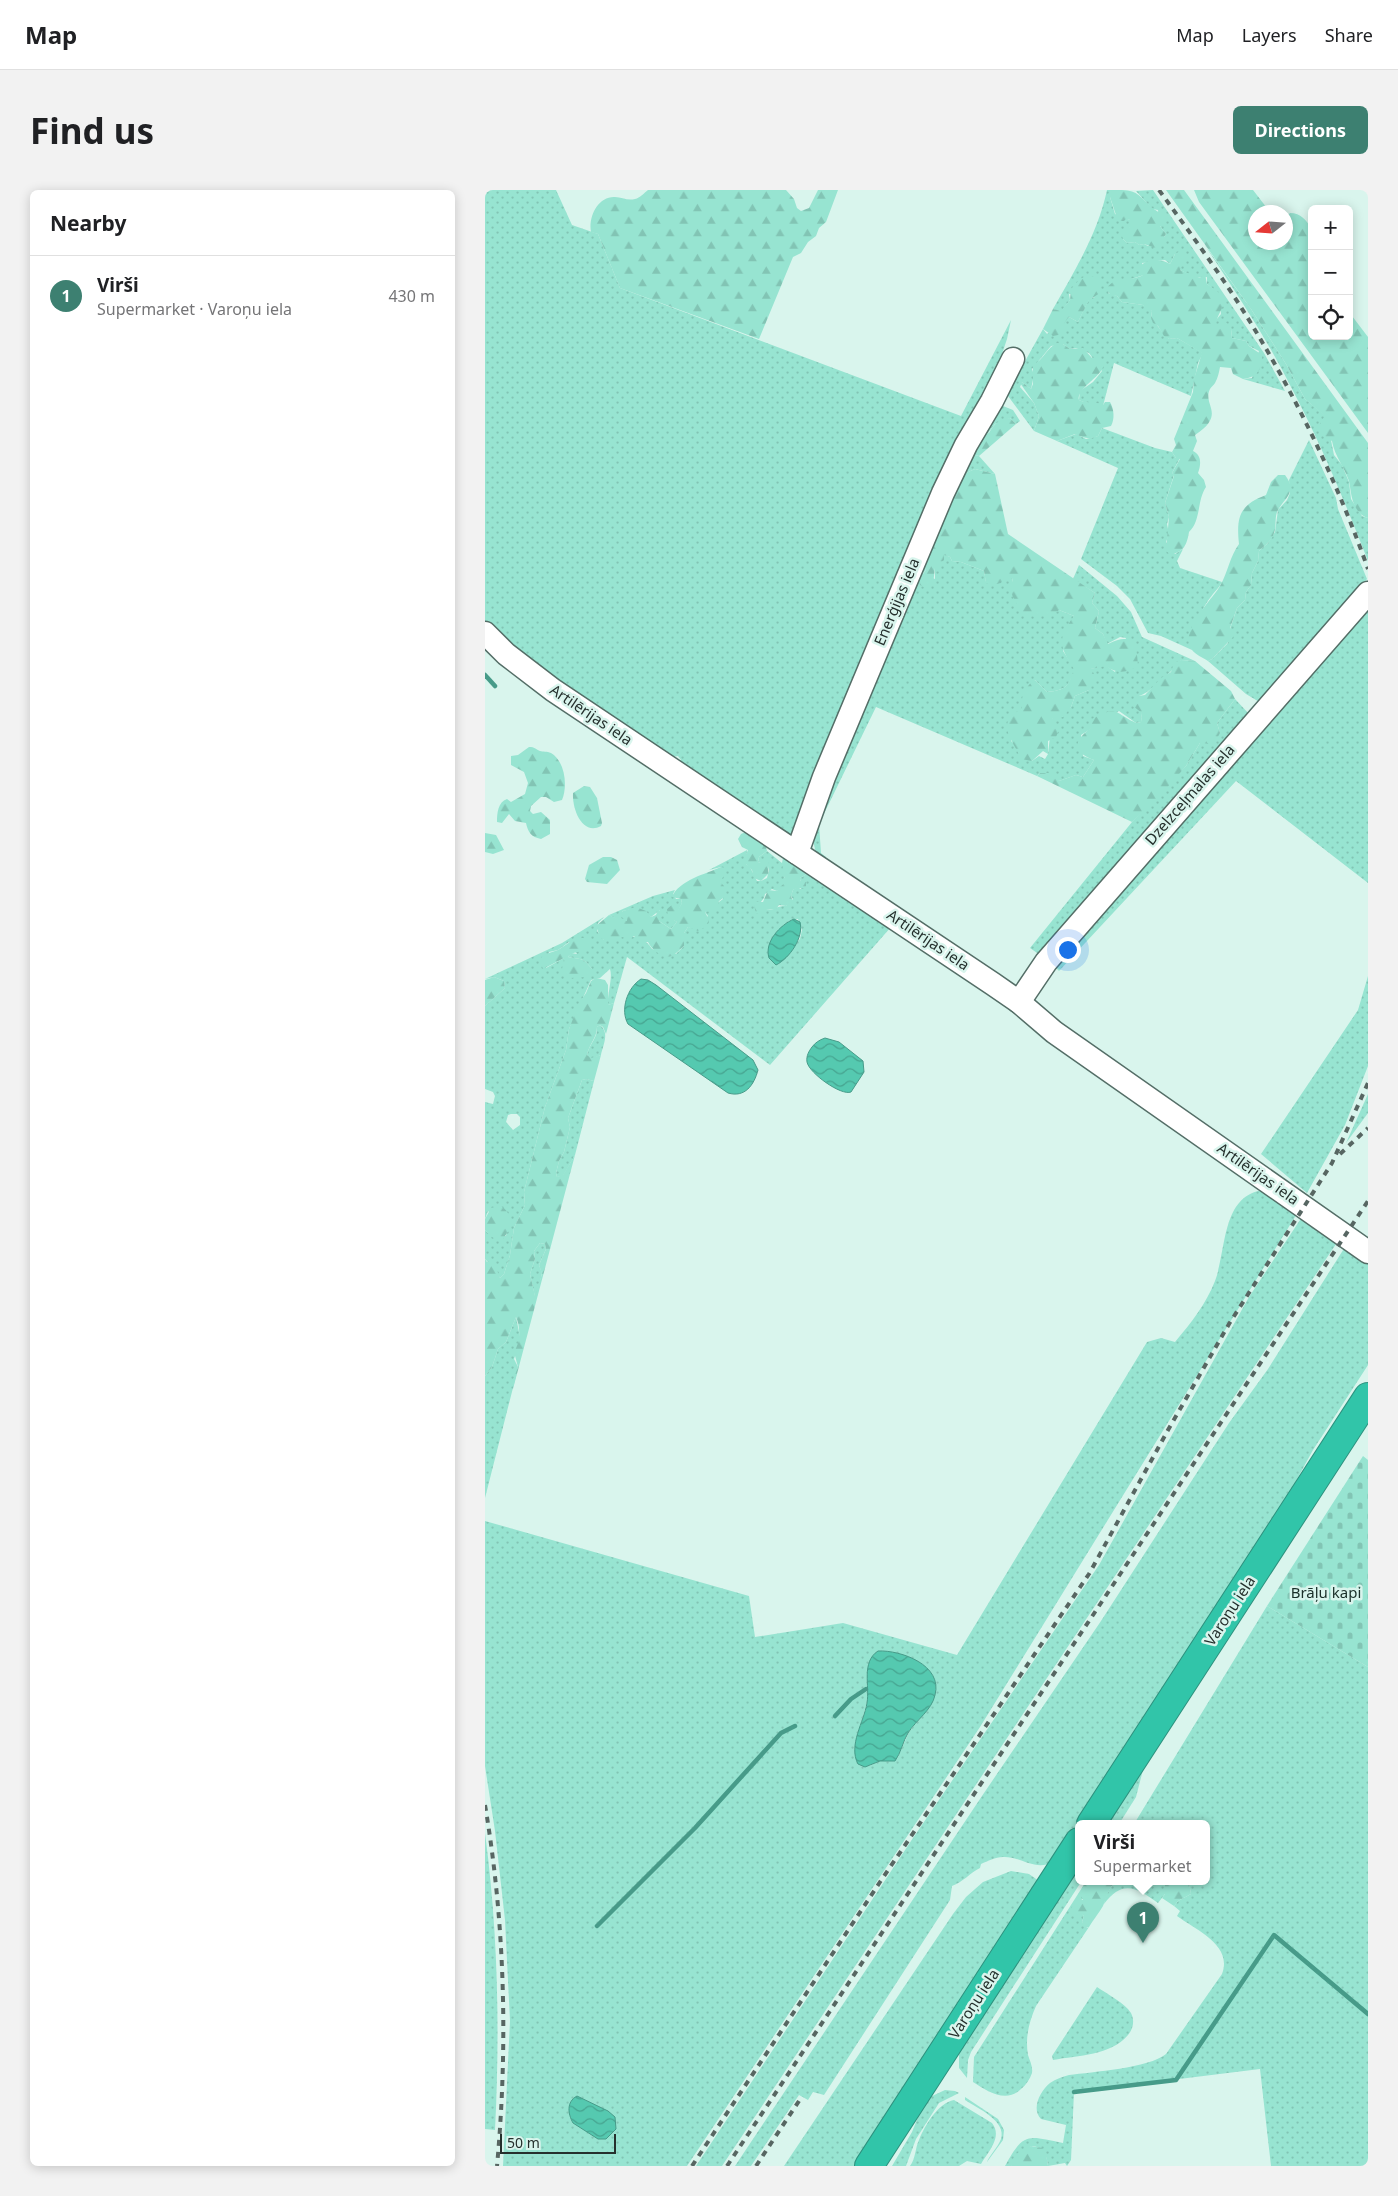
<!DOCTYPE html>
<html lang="en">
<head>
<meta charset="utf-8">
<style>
  body { margin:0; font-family:"Noto Sans",sans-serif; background:#f2f2f2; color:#202124 }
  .controls { position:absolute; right:15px; top:15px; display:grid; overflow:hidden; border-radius:8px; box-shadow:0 2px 12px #0003 }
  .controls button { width:45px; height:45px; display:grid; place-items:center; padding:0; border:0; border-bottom:1px solid #e0e0e0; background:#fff; color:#202124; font:25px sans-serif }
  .compass { position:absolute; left:763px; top:15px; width:45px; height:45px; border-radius:50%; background:#fff; box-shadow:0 2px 12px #0003; rotate:253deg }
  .scale { position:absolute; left:15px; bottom:12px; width:116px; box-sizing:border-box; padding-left:5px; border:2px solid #25302d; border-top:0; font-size:14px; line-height:18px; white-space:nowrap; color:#25302d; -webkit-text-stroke:4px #d9f5ed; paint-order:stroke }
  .you { position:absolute; left:582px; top:759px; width:18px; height:18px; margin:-12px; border:4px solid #fff; border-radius:50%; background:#1a73e8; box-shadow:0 0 0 8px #1a73e833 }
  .badge { display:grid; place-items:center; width:32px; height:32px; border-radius:50%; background:#3d8071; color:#fff; font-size:16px; font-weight:700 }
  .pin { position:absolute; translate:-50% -41px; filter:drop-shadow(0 1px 2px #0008) }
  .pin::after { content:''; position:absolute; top:26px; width:18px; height:15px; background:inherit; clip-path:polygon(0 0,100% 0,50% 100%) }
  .popup { position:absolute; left:590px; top:1630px; width:135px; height:65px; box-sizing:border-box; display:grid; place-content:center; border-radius:8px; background:#fff; filter:drop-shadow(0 1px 4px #0005); font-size:16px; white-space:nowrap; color:#757577 }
  .popup b { font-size:19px; color:#202124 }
  .popup::after { content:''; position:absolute; left:50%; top:100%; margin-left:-10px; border:10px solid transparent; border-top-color:#fff }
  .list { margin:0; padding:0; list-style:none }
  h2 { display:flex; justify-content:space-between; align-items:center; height:65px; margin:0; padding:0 20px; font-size:21px }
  h2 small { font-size:16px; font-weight:400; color:#757577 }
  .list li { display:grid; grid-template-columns:32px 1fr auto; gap:15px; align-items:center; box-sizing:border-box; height:80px; padding:0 20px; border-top:1px solid #e0e0e0 }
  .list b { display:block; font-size:19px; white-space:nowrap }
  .list p { margin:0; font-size:16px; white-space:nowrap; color:#757577 }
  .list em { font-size:16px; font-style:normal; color:#757577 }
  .icon { flex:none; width:28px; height:28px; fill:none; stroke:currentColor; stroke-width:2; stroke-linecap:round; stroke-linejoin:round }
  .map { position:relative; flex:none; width:883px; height:1976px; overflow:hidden; border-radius:8px }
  header { display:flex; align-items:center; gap:30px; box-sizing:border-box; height:70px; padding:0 25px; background:#fff; border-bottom:1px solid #e0e0e0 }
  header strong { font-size:24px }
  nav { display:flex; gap:28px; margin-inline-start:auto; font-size:18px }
  .intro { display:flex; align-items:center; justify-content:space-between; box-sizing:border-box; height:120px; padding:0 30px }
  h1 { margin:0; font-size:35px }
  .button { padding:12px 22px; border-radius:8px; background:#3d8071; color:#fff; font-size:18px; font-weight:700 }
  main { display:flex; gap:30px; padding:0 30px }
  aside { flex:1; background:#fff; border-radius:8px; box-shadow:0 2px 12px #0003 }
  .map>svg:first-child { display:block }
</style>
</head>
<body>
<header>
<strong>Map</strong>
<nav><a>Map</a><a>Layers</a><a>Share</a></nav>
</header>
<div class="intro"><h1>Find us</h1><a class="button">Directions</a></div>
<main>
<aside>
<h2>Nearby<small></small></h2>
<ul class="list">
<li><span class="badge">1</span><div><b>Virši</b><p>Supermarket · Varoņu iela</p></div><em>430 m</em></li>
</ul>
</aside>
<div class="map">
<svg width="883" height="1976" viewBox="0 0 883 1976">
  <defs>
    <pattern id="green-dots" width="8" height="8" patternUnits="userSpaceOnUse" patternTransform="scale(1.25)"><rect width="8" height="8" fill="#97e4d1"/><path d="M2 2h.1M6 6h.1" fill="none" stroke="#82c4b4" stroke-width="1.8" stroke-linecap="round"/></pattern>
    <pattern id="forest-firs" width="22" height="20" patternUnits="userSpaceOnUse" patternTransform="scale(1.25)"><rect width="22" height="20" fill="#97e4d1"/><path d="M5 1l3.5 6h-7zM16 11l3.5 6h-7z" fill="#82c4b4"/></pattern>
    <pattern id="cemetery-stones" width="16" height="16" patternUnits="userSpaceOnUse" patternTransform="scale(1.25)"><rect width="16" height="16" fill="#97e4d1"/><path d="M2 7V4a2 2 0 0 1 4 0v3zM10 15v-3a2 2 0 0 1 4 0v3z" fill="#82c4b4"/></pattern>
    <pattern id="water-waves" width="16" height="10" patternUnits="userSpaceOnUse" patternTransform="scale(1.25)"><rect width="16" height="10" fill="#55c9b0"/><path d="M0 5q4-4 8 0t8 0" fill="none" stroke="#46a490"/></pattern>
  </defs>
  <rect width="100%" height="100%" fill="#d9f5ed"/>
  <g fill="url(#green-dots)" fill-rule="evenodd">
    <polygon points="0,0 71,0 87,35 113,44 135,98 476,226 526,130 522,149 513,176 308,646 301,646 196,576 196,570 193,566 187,567 65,491 0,434"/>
    <path d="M622 0H625V7L630 24 645 30V37L638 49 642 53 650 52 654 55 659 54 663 56 679 47 681 44 675 36 673 20 667 19 651 1 668 0 779 163 800 201 758 189 767 188 774 161 764 156 761 151 747 148 746 139 731 134V130L736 124 734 104 722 94V87C711 90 704 84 695 80L690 64 685 74 680 70 657 73 659 85 643 90 623 103 632 106 637 112 658 115 667 121 666 128C673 135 676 142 684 149L692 148 718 163 713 173 706 206 629 173 618 216C610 213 601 214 594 210L595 201 608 192 617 181 604 163 591 158 585 159 578 154 566 156 547 179 549 185 546 199 537 192 535 197 549 213 554 226 549 241 523 206V202L558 139 562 144 584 127 593 132 604 109 610 107 584 104 585 110 576 122 568 119C589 82 613 43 622 0Z"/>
    <path d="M719 54 766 119 801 174 820 209 841 226 849 265 857 275 864 292 866 309 877 326 883 328V371C860 312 836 254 806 197 781 147 750 101 719 54Z"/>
    <polygon points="518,216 528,220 535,231 531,234 525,228 510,234 503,243 497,244 514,217"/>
    <path d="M617 238 670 258 687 262 691 268H695L687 283 689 285 680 313 684 327 682 334 684 344 681 352 690 364 698 359 692 371 695 378 737 392C734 398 729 402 725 408 717 418 703 448 707 460L676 446 663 443 645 409 632 396 596 369 633 278 572 251 591 244 601 249 613 246Z"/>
    <polygon points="824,250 851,308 853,319 882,389 776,513 761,504 723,471 727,469 743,453 745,439 752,418 760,410 761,402 766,395 767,383 773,371 774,361 783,353 790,342 793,320 802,310 805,303 804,290"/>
    <polygon points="487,260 490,265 494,266 510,284 490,279 474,286"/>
    <path d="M458 364 465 367 467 371 476 372 499 381 501 392 519 388H527L528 392 559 423 574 420 589 426 578 461 590 479C583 497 581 500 562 502L550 490 537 519 526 551 547 571 554 566 560 569 563 564 567 529 586 517 590 506 604 500 606 479 620 475 630 482 641 448 635 447 622 454 618 444 610 438 614 421 607 413 610 403 588 389 594 375 632 406 646 422 657 447 710 471 696 470C688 480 665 503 654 506L657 523 656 532 651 533 634 521 596 545 598 566 609 570 598 587 591 585 574 591 555 583 552 586 391 517 334 634 336 663 341 667V673L331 664 327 645 438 375 441 380 437 384 450 389V377Z"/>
    <polygon points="883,420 883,693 751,591 574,781 570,777"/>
    <polygon points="750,509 765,525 555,765 545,758 647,632 701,576 715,553 735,543 732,533"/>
    <path d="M262 660 261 674 265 677 272 691H276L282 688 284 680 283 676 273 672 274 667 282 661 297 673 298 668 296 665 304 669 299 687 302 691 301 694 292 701 287 699 280 704 279 708 275 713 281 720C289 721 292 715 301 716L308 709 306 706 308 700 312 697 316 699 315 688 325 682 406 737 285 875 142 767 129 813 123 815C122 804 128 788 125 779L115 788 106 790 84 839 81 860 60 917 39 1002 40 1015 29 1038 25 1065 19 1084 15 1088 9 1078 0 1069V1040L3 1043 21 1046 22 1040 3 1021 0 1029V912L8 914 10 906 8 902 0 899V816L20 798 19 791 9 787 0 789 77 753 119 727 113 733 112 741 119 750C137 747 156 741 167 759L191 764 199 756V743L203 737 209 738 223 726 220 722 238 709 235 692 236 677 224 680 207 689ZM309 729H313L317 740 315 749 291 775 288 746 304 731ZM84 752 92 764 86 763 83 767C96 770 97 766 107 779L79 768 61 778 64 762 73 760ZM26 924H32L35 927V935L28 940 21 932 23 925Z"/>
    <path d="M190 700 188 704 191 709H196L197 713 189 730 192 732 186 739 174 731 175 720 166 727C153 716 153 718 137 721L138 728H142V731L137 732 124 725 168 706Z"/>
    <polygon points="883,786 883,876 860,935 822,1003 776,964 873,820"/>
    <path d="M115 835C125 843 118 855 116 865L106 869 102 865C104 854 113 848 112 837Z"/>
    <polygon points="101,889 109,891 90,965 78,986 72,987 71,983 74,971 79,962 85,937 83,928 97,890"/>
    <polygon points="883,904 883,923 861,953"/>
    <path d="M779 1000 813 1022 495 1537 202 1976H18L25 1831 20 1730 10 1641 0 1576V1331L264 1406 270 1447 358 1433 472 1465 662 1152 676 1148 690 1152C706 1133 721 1114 730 1091 742 1060 736 1005 779 1000ZM451 1496 450 1505 445 1515 424 1542 413 1567 406 1571H395L384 1576 369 1559 382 1512Z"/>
    <polygon points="817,1027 851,1054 237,1976 211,1976 426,1651 614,1375 764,1107"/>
    <polygon points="55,1053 60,1054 61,1059 54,1075 57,1083 52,1106 50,1107 45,1084 50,1069 49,1061"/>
    <path d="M860 1057 883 1071V1175L828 1260 801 1309 568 1672C550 1682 536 1666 518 1667 510 1667 503 1671 496 1674L495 1678C485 1683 478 1692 467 1696L465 1710 339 1905 328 1902 323 1910 314 1905 266 1976H250L499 1603 616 1431 744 1233 783 1179Z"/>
    <polygon points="31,1127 34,1142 34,1155 29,1169 33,1177 31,1186 0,1308 0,1186 7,1177 13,1159 21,1152"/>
    <path d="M782 1416 883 1477V1976H786L775 1879 589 1902 586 1970 582 1976 580 1973 563 1976C562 1965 558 1956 546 1956L526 1976H520C539 1941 543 1946 578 1953L581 1935 556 1929C546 1919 555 1901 565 1893 571 1889 577 1887 584 1885 607 1882 664 1878 681 1864L737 1784C748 1755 711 1740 692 1726L695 1721 689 1716 693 1711 706 1704 704 1692H722V1634H649Z"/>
    <polygon points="659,1576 651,1607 634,1634 621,1634"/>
    <path d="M0 1643C13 1741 15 1841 10 1940L0 1939Z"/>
    <polygon points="594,1677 594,1692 596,1692 486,1862 483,1870 482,1888 474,1878 474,1862"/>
    <polygon points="526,1681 544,1684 554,1691 371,1976 299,1976 468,1724 481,1707 498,1692"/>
    <path d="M632 1692H680V1704L673 1713C652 1698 638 1689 619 1714 620 1706 625 1696 632 1692Z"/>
    <path d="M600 1693 597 1699 599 1708 595 1711 596 1723 599 1726 597 1732 602 1738 604 1737 551 1816C544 1832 540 1847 543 1865 545 1871 548 1877 547 1883 545 1889 541 1895 536 1899 521 1914 502 1901 488 1892L489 1867Z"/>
    <path d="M612 1797C622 1804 640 1813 646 1823 650 1831 648 1839 643 1845 625 1866 594 1865 568 1870L567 1866Z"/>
    <polygon points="460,1900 470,1901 474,1903 454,1913 431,1949 421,1976 407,1976 427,1942 438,1915 445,1907"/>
    <path d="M480 1907 513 1929 519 1940 518 1950 502 1972C504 1966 513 1957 516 1949 522 1931 492 1918 480 1910Z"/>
    <path d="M469 1910 507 1933C518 1947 503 1962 496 1974L482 1971 474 1976H425C431 1968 430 1958 434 1950 440 1935 453 1913 469 1910Z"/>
  </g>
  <g fill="url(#forest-firs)" fill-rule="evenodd">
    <path d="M163 0H301L309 9 312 18 316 21 324 18 333 0H353L341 32 334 38 331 46 323 52 316 63 308 67 274 149 135 98 113 44 106 42C103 27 113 6 130 7 137 7 142 11 150 9 155 8 159 3 163 0Z"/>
    <path d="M625 0C651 0 649 0 666 17 669 20 675 22 679 26V32L675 36 681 44 679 47 682 51 671 58 659 54 654 55 650 52 642 53 638 49 636 43 639 39 645 37V30L641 29 639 31H633L625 7Z"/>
    <path d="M681 0H699L883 253V328C877 326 874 323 871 318 866 309 866 301 864 291 859 276 850 267 847 251L836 245 835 233 840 226 820 209 801 174 766 119Z"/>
    <path d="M709 0H768L785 22H771V52H801V27L805 23C816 23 821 30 827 39V146H864V122L883 147V243L714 12Z"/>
    <path d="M695 61 699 62 700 67 695 80 715 88 720 84 722 94 740 107C739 118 731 127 731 134L742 133 746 139 747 148 761 151 764 156 777 165C777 179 773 187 758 189L748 184 746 178 735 177C734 182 733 188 730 193 729 195 726 197 725 199 717 215 742 224 710 245L712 251 708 261C717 265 716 275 713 283L719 290 721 297C712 310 716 331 704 342 702 354 699 363 685 364L681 361 684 327 680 313 689 286 687 283 695 269 691 268 687 262 691 255 689 249 708 202 709 189 717 163 692 148 684 149 679 146 673 136 668 133 666 128 667 121 661 119 658 115 637 112 632 106 625 105 622 98C631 85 646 92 658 85L655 77C660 68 678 69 685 74L690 64Z"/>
    <polygon points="601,86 616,87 615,103 604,110 593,132 584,127 579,133 580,139 573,145 568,146 558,139 568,119 576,121 585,110 586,99 595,89"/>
    <path d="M572 153 578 154 585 159 598 158 607 168 613 167C633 180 591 195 594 210 602 214 610 211 618 215L620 212H625C629 219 630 229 626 236L617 238 613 246C603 250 600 248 590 244L572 251 549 241 554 226 549 213 535 193 537 192 546 199 548 194V175C558 170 562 158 572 153Z"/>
    <path d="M525 228 531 234 494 266 490 265 487 260 497 244 504 243C509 234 514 229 525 228Z"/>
    <path d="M490 279 510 284 523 344 610 403 607 413 614 421 610 438 618 444 623 454C647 442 652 453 653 476 640 484 632 483 620 476L606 479 611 487 604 500 590 506 586 517 578 527 567 529 574 540 571 547 563 551V564L558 561 547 571 536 569C529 551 508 532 537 519 535 508 540 496 550 490L562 502C581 500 583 497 589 479 574 456 572 449 589 426L574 420 565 427 559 424 550 427 536 422 524 399 528 392 527 388H519L516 393 505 395 501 393 499 381 476 372 467 371 465 367 459 365V370L450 378 448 394 439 397 435 395 434 389 441 380 438 375 474 286Z"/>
    <path d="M793 285H800C813 302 800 307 793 320 789 327 792 336 789 343 787 351 779 356 774 361L773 371 767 383 766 395 761 402 760 410 752 418 745 438 748 447 727 469 723 471C718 468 710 464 707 460 693 441 727 410 735 396 743 382 745 366 754 354 751 326 755 315 781 305L786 292Z"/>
    <path d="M696 470 710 471 746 501 750 509 732 533 735 543 729 554 715 553 701 576 676 605 647 632 552 586 555 583H569L574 591 591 585 598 587 609 570C587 562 588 551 606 538L605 530C635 515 625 521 651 533L656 532 657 523 648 516 650 510 654 506 660 505 676 488 686 482 689 473Z"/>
    <path d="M44 557C50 557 50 559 55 561 58 562 62 561 66 563 80 571 83 596 77 610L69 612 61 607H56L46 616 45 621 48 624 56 622 65 630V644L56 649C46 647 43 642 41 633L30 631 24 624 17 633 12 632C12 623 13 612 22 609L26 612 40 604 43 593 39 582 26 575V566L33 565Z"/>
    <path d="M99 596 105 597 112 608 117 633 116 636C97 646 87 619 88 603Z"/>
    <polygon points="265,640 281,657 282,661 274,667 273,672 276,673 281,670 284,671 283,684 276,691 269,688 267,680 258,671 263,660 257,657 253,649 256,644"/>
    <polygon points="0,643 11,645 19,660 8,664 0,662"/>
    <polygon points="118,667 126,667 132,670 135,680 122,694 102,692 100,689 104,675"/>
    <path d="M304 669 325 682 315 688V691L321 692V696L320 698H312L308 700 306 706 308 712 301 716 294 715 291 719 281 720 275 725 271 723 269 715 271 712H278L283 700 292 701C302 687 303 700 297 680L299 673Z"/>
    <path d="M236 677 240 678 241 682 235 692 239 696 241 706 234 711 231 719 220 722 224 730 222 736 213 741 203 737 199 743V756C195 759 193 762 190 764 180 772 167 760 163 752H154L149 746 145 749 137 747 131 751 119 750 115 747 111 736 124 725 137 731H142V728H138L134 725 135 722 151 717 161 721 166 727 171 725 173 720 177 721 178 724 174 731 186 739 192 732 183 727 182 719 188 714 193 720 197 713 196 709 187 707C194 690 221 684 236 677Z"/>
    <path d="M91 748H102L106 750V753C100 764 88 760 83 767 96 770 97 766 107 779L106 783 101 787 85 788 77 779 79 768 58 779 55 770 58 765 73 760Z"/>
    <polygon points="9,787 19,791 20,798 0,816 0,790"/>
    <path d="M111 788 120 790 123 795V815L129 813 121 844 118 837 115 835 112 837C112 848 104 854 102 865L106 868 116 865 109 891 101 889 97 890 83 928 85 937 79 962 74 971 71 983 72 987 78 985 90 965 28 1199V1190L33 1177 29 1162C35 1153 36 1137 31 1127L21 1152 13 1159 7 1177 0 1186V1069L2 1072H9L15 1088 19 1084 25 1065 29 1038 40 1015 39 1002 60 917 81 860 84 839 94 813 101 803 106 791ZM55 1053 60 1054 61 1059 54 1075 57 1084 50 1106 45 1084 50 1069 49 1061Z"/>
    <path d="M15 1016C24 1020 25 1028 26 1037L18 1049C10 1051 5 1046 0 1040V1029L6 1018Z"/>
    <path d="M600 1692H632C623 1697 622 1707 618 1716 614 1723 608 1730 604 1737L600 1738 597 1732 599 1726 596 1724 590 1726 586 1719 590 1710H598L595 1703Z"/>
    <polygon points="676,1692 704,1692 706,1704 693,1711 689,1716 677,1708 680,1704 680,1692"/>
    <path d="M546 1956 557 1958 561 1964 563 1976H526C528 1964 535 1960 546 1956Z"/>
  </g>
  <polygon fill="url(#cemetery-stones)" points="878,1266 883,1270 883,1477 782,1416"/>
  <g fill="url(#water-waves)" stroke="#479b89">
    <path d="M309 729 315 732C319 747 305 768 291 775L284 768C279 752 295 735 309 729Z"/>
    <path d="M156 789 163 790 171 795 268 870 273 880C269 895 260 908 243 903L143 834C135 820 142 798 156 789Z"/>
    <path d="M340 848 354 852 378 871 379 882 366 902C356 906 324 883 322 872 321 866 324 861 327 857 330 853 334 850 340 848Z"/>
    <path d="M393 1461C416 1460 458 1475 450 1505 447 1520 431 1530 423 1543 418 1551 416 1563 410 1571H395L380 1577 373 1574C363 1555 379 1532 382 1513 385 1496 376 1472 393 1461Z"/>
    <path d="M92 1906 123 1921 130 1927 131 1939 121 1949H113L88 1933C83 1924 81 1912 92 1906Z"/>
  </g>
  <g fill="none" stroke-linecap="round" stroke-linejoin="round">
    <g stroke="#479b89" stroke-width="4.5">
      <polyline points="0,485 10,496"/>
      <polyline points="350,1526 366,1509 381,1499"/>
      <polyline points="112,1736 210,1638 296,1543 310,1536"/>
      <polyline points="589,1902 691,1890 789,1745 883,1824"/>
    </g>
    <defs>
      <g id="minor">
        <polyline points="0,443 21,464 68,500 508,794 534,812 569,842 883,1062"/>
        <polyline points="312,663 339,587 458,303 481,255 507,211 528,169"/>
        <polyline points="534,812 561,772 883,403"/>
      </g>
      <g id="highway">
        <polyline points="606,1634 883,1207"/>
        <polyline points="384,1976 594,1652"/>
      </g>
    </defs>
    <use href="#minor" stroke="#546e67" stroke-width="25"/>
    <use href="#highway" stroke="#2d917e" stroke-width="30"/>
    <use href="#minor" stroke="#fff" stroke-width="22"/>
    <use href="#highway" stroke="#31c5a9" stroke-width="28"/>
    <g stroke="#576662" stroke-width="4" stroke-dasharray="6 6" stroke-linecap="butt">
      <path d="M674 0C708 47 743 94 773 145 817 219 854 297 883 379"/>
      <polyline points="855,964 883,938"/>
      <path d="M0 1615C20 1733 23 1856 12 1976"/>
      <polyline points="207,1976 395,1692 604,1384 683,1240 744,1134 847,973 883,893"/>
      <polyline points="242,1976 883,1011"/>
      <polyline points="271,1976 314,1911"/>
    </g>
  </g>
  <g text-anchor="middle" stroke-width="5" stroke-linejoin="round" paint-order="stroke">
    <g font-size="15" fill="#25302d" stroke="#d9f5ed">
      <text transform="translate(412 412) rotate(-67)" y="5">Enerģijas iela</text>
      <text transform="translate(106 525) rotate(34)" y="5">Artilērijas iela</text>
      <text transform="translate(705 605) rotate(-49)" y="5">Dzelzceļmalas iela</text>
      <text transform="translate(443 750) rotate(34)" y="5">Artilērijas iela</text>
      <text transform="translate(773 984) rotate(35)" y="5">Artilērijas iela</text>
      <text transform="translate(745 1421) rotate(-57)" y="5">Varoņu iela</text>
      <text transform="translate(489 1814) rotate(-57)" y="5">Varoņu iela</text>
    </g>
    <g font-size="15" fill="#1a2f29" stroke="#d9f5ed">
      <text x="841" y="1408">Brāļu kapi</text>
    </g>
  </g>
</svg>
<div class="controls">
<button>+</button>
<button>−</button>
<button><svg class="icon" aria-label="locate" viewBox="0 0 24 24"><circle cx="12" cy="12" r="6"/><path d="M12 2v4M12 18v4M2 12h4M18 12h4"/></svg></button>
</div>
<svg class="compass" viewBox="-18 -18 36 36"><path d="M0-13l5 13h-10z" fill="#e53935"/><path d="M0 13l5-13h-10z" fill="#757577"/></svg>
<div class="scale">50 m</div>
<div class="you"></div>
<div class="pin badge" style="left:658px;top:1753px">1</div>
<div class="popup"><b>Virši</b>Supermarket</div>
</div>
</main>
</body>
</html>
